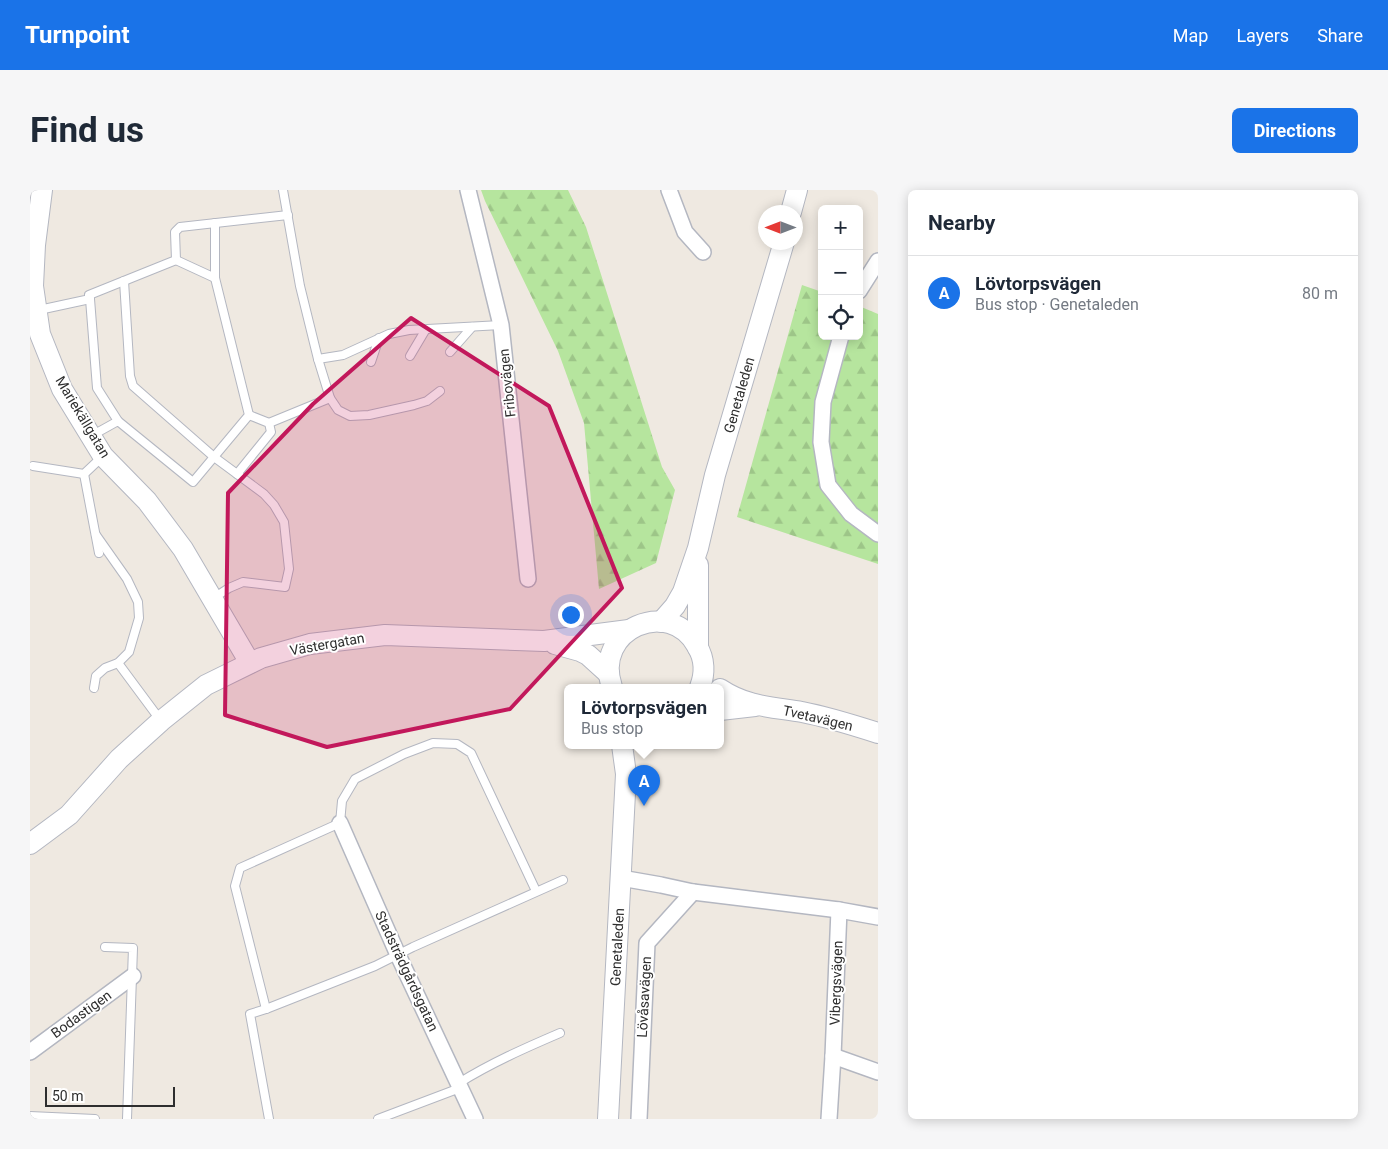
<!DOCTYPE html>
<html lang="en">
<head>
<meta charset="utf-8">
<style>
  body { margin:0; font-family:Roboto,sans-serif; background:#f6f6f7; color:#1f2937 }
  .controls { position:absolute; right:15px; top:15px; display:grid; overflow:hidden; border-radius:8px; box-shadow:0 2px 12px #0003 }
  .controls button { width:45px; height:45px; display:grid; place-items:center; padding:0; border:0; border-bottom:1px solid #e0e1e3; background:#fff; color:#1f2937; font:25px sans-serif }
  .compass { position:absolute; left:728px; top:15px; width:45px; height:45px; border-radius:50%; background:#fff; box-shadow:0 2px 12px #0003; rotate:270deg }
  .scale { position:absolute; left:15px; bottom:12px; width:130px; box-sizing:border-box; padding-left:5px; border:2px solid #2e2e2e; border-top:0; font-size:14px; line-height:18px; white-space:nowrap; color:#2e2e2e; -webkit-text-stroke:4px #fff; paint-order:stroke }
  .you { position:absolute; left:540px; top:424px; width:18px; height:18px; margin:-12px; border:4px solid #fff; border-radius:50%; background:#1a73e8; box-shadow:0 0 0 8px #1a73e833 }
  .badge { display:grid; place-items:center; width:32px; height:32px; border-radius:50%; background:#1a73e8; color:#fff; font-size:16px; font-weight:700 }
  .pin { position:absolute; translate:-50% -41px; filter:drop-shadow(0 1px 2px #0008) }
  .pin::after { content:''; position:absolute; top:26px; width:18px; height:15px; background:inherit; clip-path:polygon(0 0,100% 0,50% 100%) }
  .popup { position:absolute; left:534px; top:494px; width:160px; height:65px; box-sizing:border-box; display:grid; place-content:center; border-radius:8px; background:#fff; filter:drop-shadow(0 1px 4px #0005); font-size:16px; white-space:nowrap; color:#747a83 }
  .popup b { font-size:19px; color:#1f2937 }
  .popup::after { content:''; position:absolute; left:50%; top:100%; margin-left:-10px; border:10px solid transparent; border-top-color:#fff }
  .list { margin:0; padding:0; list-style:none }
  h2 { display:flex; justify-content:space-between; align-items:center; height:65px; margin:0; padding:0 20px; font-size:21px }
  h2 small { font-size:16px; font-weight:400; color:#747a83 }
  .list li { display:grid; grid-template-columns:32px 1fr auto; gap:15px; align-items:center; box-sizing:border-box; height:75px; padding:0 20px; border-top:1px solid #e0e1e3 }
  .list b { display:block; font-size:19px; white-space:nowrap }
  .list p { margin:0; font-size:16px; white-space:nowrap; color:#747a83 }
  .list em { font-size:16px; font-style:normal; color:#747a83 }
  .icon { flex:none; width:28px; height:28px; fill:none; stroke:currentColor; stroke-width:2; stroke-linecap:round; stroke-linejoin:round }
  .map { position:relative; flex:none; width:848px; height:929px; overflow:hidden; border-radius:8px }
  header { display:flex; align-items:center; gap:30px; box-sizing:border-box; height:70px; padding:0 25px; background:#1a73e8; color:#fff }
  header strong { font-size:24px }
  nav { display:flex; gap:28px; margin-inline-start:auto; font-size:18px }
  .intro { display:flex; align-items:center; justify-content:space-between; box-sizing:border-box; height:120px; padding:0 30px }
  h1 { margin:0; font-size:35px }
  .button { padding:12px 22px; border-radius:8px; background:#1a73e8; color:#fff; font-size:18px; font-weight:700 }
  main { display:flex; gap:30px; padding:0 30px }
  aside { flex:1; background:#fff; border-radius:8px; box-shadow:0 2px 12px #0003 }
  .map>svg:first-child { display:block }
</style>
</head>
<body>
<header>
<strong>Turnpoint</strong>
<nav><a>Map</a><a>Layers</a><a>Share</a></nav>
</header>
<div class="intro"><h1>Find us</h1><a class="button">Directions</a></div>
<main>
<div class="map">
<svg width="848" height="929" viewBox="0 0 848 929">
  <defs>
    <pattern id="forest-firs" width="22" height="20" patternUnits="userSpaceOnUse" patternTransform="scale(1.25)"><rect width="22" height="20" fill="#b6e59e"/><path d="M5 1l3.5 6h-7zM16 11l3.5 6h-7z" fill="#9dc588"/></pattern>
  </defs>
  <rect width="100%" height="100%" fill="#efe9e1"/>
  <g fill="url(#forest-firs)">
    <polygon points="451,0 538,0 556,37 632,277 645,300 626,373 569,399 554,233 528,161 455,11"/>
    <polygon points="772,95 792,102 792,146 829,146 829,116 848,124 848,374 707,327"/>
  </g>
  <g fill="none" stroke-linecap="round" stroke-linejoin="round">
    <defs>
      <g id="lane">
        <polyline points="253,0 270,96 288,169 300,208 308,220 320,226 339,225 384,215 397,211 410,201"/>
        <polyline points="146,70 185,88 185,33"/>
        <polyline points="94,91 100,186 103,196 184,267 234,304 244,315 254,332 259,379 255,397 213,392 199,398 182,409"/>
        <polyline points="60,109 67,198 88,231"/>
        <polyline points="9,120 60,109 59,105 146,70 145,42 150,37 258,25"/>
        <polyline points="420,162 442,137"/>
        <polyline points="380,166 396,139"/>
        <polyline points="288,169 313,165 359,144 379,140 471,135"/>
        <polyline points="341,172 349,148"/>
        <polyline points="239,233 300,208"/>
        <polyline points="61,246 88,231 163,292 219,225 185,88"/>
        <polyline points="3,276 54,284 72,267"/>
        <polyline points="54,284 69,363"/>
        <polyline points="207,284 241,242 239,233 219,225"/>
        <polyline points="88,473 131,531"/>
        <polyline points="64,498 66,486 75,478 88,473 99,462 109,428 108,412 97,389 66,345"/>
        <polyline points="75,757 103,758 97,929"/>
        <polyline points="236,819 205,696 210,678 310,633 312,611 325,589 374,564 403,553 427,554 441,563 506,701"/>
        <path d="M429 893C461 873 495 858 530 843"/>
        <polyline points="0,926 65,929"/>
        <polyline points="239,929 220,824 236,819 345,776 383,757 533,690"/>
        <polyline points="348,929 430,898"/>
      </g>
      <g id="street">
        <polyline points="438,0 471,135 498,389"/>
        <polyline points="639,0 655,42 673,62"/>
        <polyline points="829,101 848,71"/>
        <polyline points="811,146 793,212 791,252 798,295 821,324 848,344"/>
        <polyline points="310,633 368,765 445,929"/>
        <polyline points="591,688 631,695 663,702 809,720 848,727"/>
        <polyline points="0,862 103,786"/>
        <polyline points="803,866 848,882"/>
        <polyline points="609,929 617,753 663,702"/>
        <polyline points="799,929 803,866 809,720"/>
      </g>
      <g id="secondary">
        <polyline points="12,0 5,55 3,96 10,144 32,199 73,266 117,311 153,359 220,473"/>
        <polyline points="761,22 767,0"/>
        <polyline points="668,375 668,458"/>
        <polyline points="631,432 645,416 653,402 668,358 685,285 754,52"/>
        <polyline points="525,454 550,461 558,465 579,484"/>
        <path d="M582 497C562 439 640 406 667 456 675 469 675 484 670 497"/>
        <path d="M690 499C717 517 742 517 772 522 798 527 823 535 848 543"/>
        <polyline points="690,520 725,516"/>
        <polyline points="0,654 39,625 89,569 131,531 176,495 231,468 280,454 355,445 514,451 599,440"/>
        <polyline points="578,929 596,584 592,555"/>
      </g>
    </defs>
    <use href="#lane" stroke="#b4b7c1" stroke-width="10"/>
    <use href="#street" stroke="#b4b7c1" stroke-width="18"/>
    <use href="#secondary" stroke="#b4b7c1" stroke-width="22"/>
    <use href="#lane" stroke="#fff" stroke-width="8"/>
    <use href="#street" stroke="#fff" stroke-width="15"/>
    <use href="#secondary" stroke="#fff" stroke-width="20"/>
  </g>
  <path fill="#c2185b" fill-opacity="0.2" stroke="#c2185b" stroke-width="4" stroke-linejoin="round" d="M381 128 519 216 592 398 480 519 297 557 195 525 198 303 283 214Z"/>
  <g text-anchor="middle" stroke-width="4" stroke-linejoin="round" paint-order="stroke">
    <g font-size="14" fill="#2e2e2e" stroke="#fff">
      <text transform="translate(477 193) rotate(-96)" y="5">Fribovägen</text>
      <text transform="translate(709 205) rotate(-74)" y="5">Genetaleden</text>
      <text transform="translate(53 227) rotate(59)" y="5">Mariekällgatan</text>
      <text transform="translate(297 454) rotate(-10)" y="5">Västergatan</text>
      <text transform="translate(788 528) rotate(13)" y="5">Tvetavägen</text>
      <text transform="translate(587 757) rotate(-87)" y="5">Genetaleden</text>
      <text transform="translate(377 781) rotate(65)" y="5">Stadsträdgårdsgatan</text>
      <text transform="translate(806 793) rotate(-88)" y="5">Vibergsvägen</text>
      <text transform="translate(614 807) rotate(-87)" y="5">Lövåsavägen</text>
      <text transform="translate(51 824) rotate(-36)" y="5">Bodastigen</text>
    </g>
  </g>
</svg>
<div class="controls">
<button>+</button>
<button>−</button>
<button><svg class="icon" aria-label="locate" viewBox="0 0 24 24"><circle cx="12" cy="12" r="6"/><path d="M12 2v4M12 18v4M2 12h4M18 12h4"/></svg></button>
</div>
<svg class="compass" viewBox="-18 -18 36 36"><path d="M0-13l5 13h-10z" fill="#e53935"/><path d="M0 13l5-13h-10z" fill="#747a83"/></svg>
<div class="scale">50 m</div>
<div class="you"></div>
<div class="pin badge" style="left:614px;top:616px">A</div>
<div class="popup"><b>Lövtorpsvägen</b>Bus stop</div>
</div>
<aside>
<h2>Nearby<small></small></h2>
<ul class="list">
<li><span class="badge">A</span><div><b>Lövtorpsvägen</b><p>Bus stop · Genetaleden</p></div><em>80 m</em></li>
</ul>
</aside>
</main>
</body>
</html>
